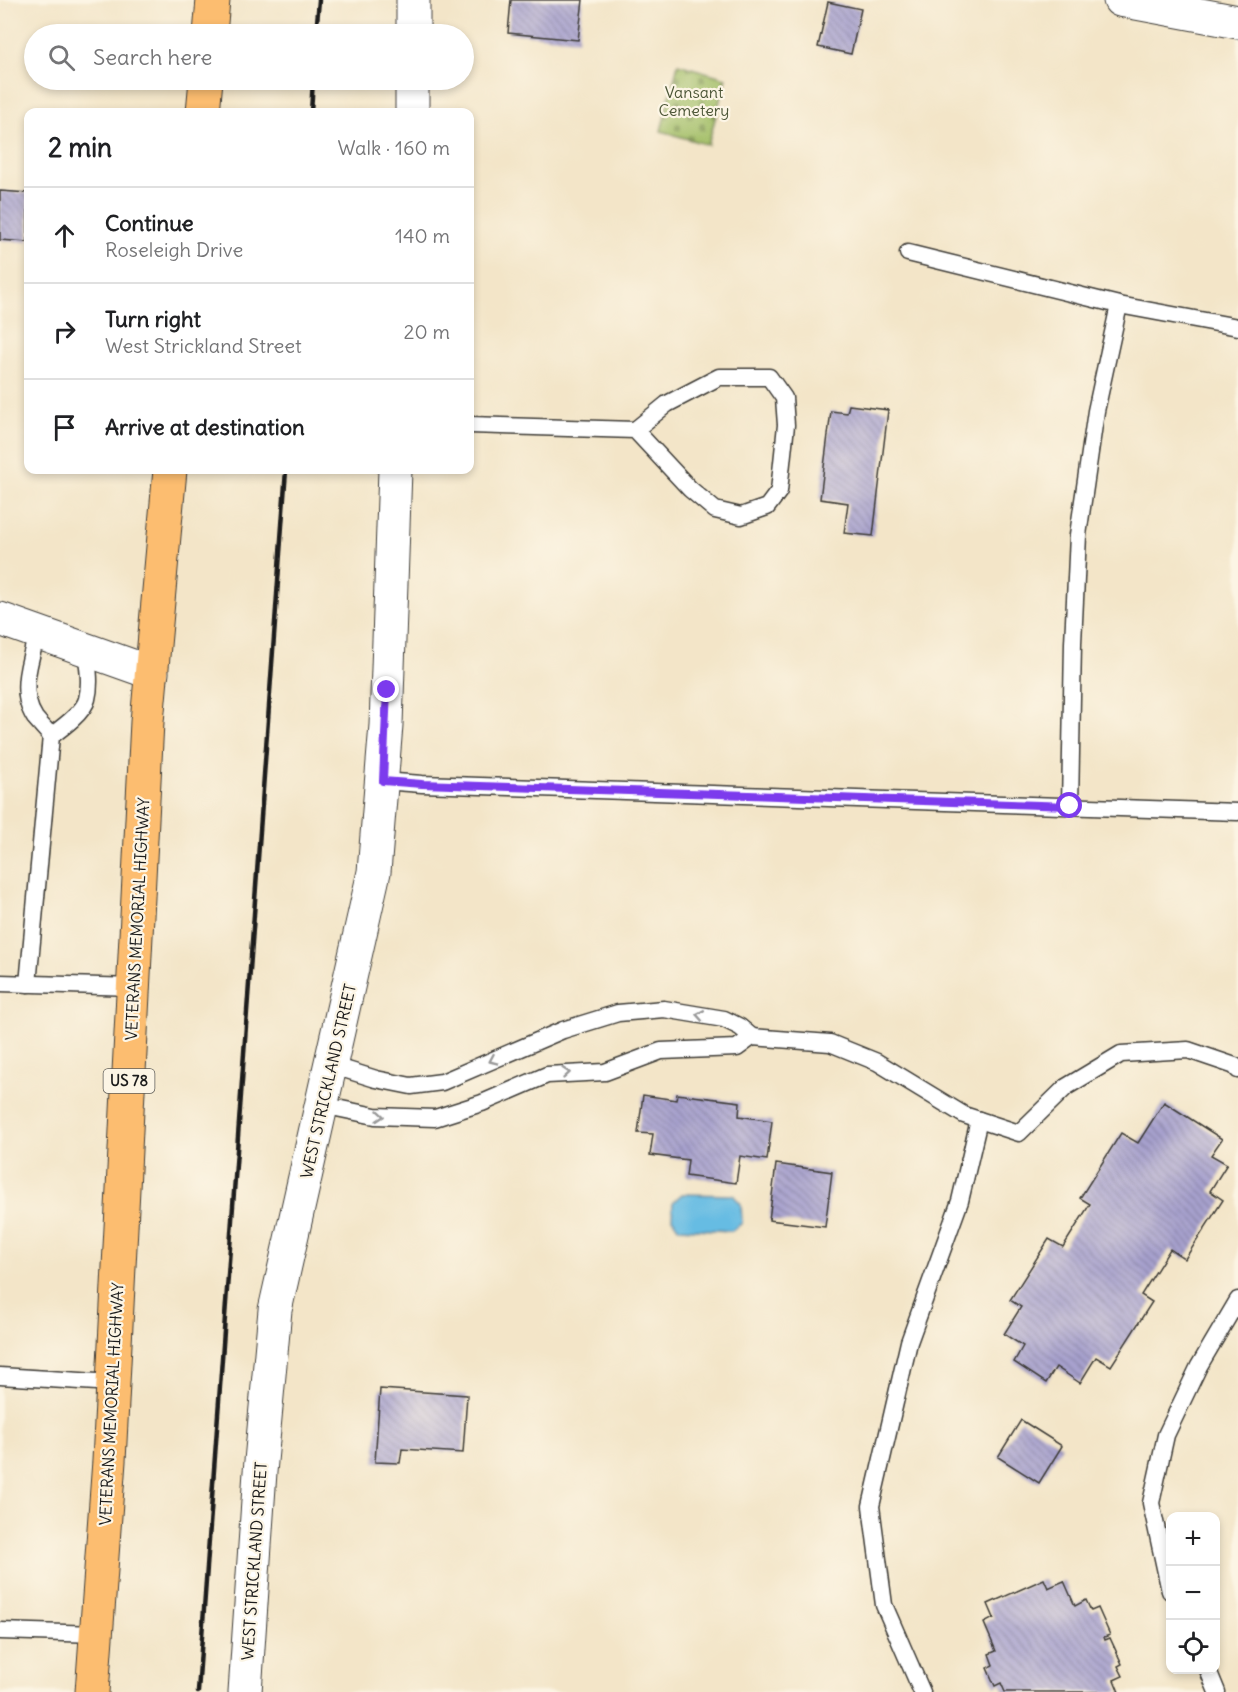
<!DOCTYPE html>
<html lang="en">
<head>
<meta charset="utf-8">
<style>
  body { margin:0; font-family:Delius,sans-serif; background:#f2f2f2; color:#202124 }
  .controls { position:absolute; right:18px; bottom:18px; display:grid; overflow:hidden; border-radius:12px; box-shadow:0 3px 9px #0003 }
  .controls button { width:54px; height:54px; display:grid; place-items:center; padding:0; border:0; border-bottom:2px solid #e0e0e0; background:#fff; color:#202124; font:30px sans-serif }
  .stop { position:absolute; width:18px; height:18px; margin:-14px; border:4px solid #7c3aed; border-radius:50%; background:#fff }
  .stop.end { background:#7c3aed; border-color:#fff; box-shadow:0 2px 6px #0008 }
  .list { margin:0; padding:0; list-style:none }
  h2 { display:flex; justify-content:space-between; align-items:center; height:78px; margin:0; padding:0 24px; font-size:26px }
  h2 small { font-size:20px; font-weight:400; color:#757577 }
  .list li { display:grid; grid-template-columns:39px 1fr auto; gap:18px; align-items:center; box-sizing:border-box; height:96px; padding:0 24px; border-top:2px solid #e0e0e0 }
  .list b { display:block; font-size:22px; white-space:nowrap }
  .list p { margin:0; font-size:20px; white-space:nowrap; color:#757577 }
  .list em { font-size:20px; font-style:normal; color:#757577 }
  .icon { flex:none; width:33px; height:33px; fill:none; stroke:currentColor; stroke-width:2; stroke-linecap:round; stroke-linejoin:round }
  .map { position:relative; flex:none; width:1238px; height:1692px; overflow:hidden }
  .search { position:absolute; background:#fff; box-shadow:0 3px 9px #0003; left:24px; top:24px; width:450px; height:66px; display:flex; align-items:center; gap:15px; box-sizing:border-box; padding:0 21px; border-radius:33px; color:#757577; font-size:22px }
  .panel { position:absolute; background:#fff; box-shadow:0 3px 9px #0003; left:24px; top:108px; width:450px; height:366px; border-radius:12px }
  .map>svg:first-child { display:block }
</style>
</head>
<body>
<div class="map">
<svg width="1238" height="1692" viewBox="0 0 1238 1692">
  <defs>
    <pattern id="cemetery-stones" width="16" height="16" patternUnits="userSpaceOnUse" patternTransform="scale(1.5)"><rect width="16" height="16" fill="#a2be66"/><path d="M2 7V4a2 2 0 0 1 4 0v3zM10 15v-3a2 2 0 0 1 4 0v3z" fill="#839a53"/></pattern>
    <pattern id="building-back-hatch" width="6" height="6" patternUnits="userSpaceOnUse" patternTransform="scale(1.5)"><rect width="6" height="6" fill="#a7a1ce"/><path d="M-1 5l2 2M0 0l6 6M5-1l2 2" fill="none" stroke="#8782a6"/></pattern>
  </defs>
  <rect width="100%" height="100%" fill="#fcf5e5"/>
  <filter id="ink" filterUnits="userSpaceOnUse"><feTurbulence type="fractalNoise" baseFrequency=".0167" numOctaves="2"/><feDisplacementMap in="SourceGraphic" scale="12" xChannelSelector="R" yChannelSelector="G"/><feConvolveMatrix kernelMatrix="1 2 1 2 8 2 1 2 1" color-interpolation-filters="sRGB"/></filter>
  <filter id="wash" filterUnits="userSpaceOnUse"><feTurbulence type="fractalNoise" baseFrequency=".008" numOctaves="4" result="noise"/><feDisplacementMap in="SourceGraphic" scale="24" xChannelSelector="R" yChannelSelector="G"/><feGaussianBlur stdDeviation="1.35" result="paint"/><feColorMatrix in="noise" values="0 0 0 0 0 0 0 0 0 0 0 0 0 0 0 0 0 1.4 0 .05"/><feComposite in="paint" operator="in"/></filter>
  <g filter="url(#wash)">
    <rect width="100%" height="100%" fill="#f3e5c8"/>
    <polygon fill="url(#cemetery-stones)" stroke="#5f6d41" stroke-width="1.5" points="678,64 726,78 708,145 661,131"/>
    <polygon fill="#66bce3" stroke="#416c80" stroke-width="1.5" points="682,1194 733,1195 741,1204 742,1223 732,1231 679,1228 672,1218 673,1202"/>
    <g id="blocks">
      <g fill="url(#building-back-hatch)">
        <polygon points="511,0 583,0 578,40 508,33"/>
        <polygon points="828,2 861,9 851,54 818,47"/>
        <polygon points="0,191 28,193 28,242 0,240"/>
        <polygon points="849,405 888,410 873,536 844,533 848,503 820,499 831,411 847,413"/>
        <polygon points="677,1094 740,1102 739,1116 772,1121 767,1160 740,1156 736,1183 686,1176 688,1160 650,1155 653,1134 638,1133 643,1095 676,1100"/>
        <polygon points="1164,1102 1222,1139 1211,1155 1227,1164 1210,1191 1223,1200 1185,1259 1170,1249 1141,1295 1152,1302 1111,1366 1096,1357 1080,1383 1056,1367 1046,1383 1014,1362 1023,1346 1004,1334 1021,1307 1010,1300 1049,1239 1063,1247 1090,1204 1080,1198 1121,1133 1138,1143"/>
        <polygon points="776,1164 832,1172 825,1227 769,1220"/>
        <polygon points="380,1389 467,1395 463,1453 402,1449 400,1463 375,1462"/>
        <polygon points="1021,1420 1062,1446 1039,1483 998,1457"/>
        <polygon points="1044,1579 1048,1588 1064,1581 1075,1606 1086,1600 1091,1611 1098,1608 1110,1635 1104,1637 1105,1640 1110,1638 1122,1664 1118,1666 1123,1676 1114,1680 1119,1692 1005,1692 1001,1683 995,1686 987,1668 993,1665 989,1654 996,1651 984,1623 994,1618 988,1604"/>
      </g>
    </g>
  </g>
  <g filter="url(#ink)">
    <use href="#blocks" fill-opacity="0" stroke="#3c3a36" stroke-width="1.5"/>
    <g fill="none" stroke-linecap="round" stroke-linejoin="round">
      <defs>
        <g id="lane">
          <polyline points="908,253 1119,305 1238,327"/>
          <polyline points="470,425 635,430 667,404 719,377 769,377 784,398 786,425 779,491 767,507 741,516 715,510 690,489 635,430"/>
          <path d="M37 634C30 661 18 692 35 718 40 724 46 730 51 736"/>
          <polyline points="383,781 422,784 1238,812"/>
          <polyline points="1070,806 1073,643 1078,535 1096,411 1119,305"/>
          <polyline points="0,983 134,987"/>
          <path d="M28 984 51 736C62 728 84 712 87 699 91 684 88 666 86 651"/>
          <polyline points="331,1065 376,1079 411,1086 442,1082 563,1030 618,1013 664,1009 724,1019 740,1027 752,1037 830,1043 877,1062 964,1115 1019,1133 1066,1087 1121,1054 1188,1050 1235,1066 1238,1070"/>
          <polyline points="322,1105 375,1116 435,1118 482,1103 547,1075 605,1072 661,1051 737,1048 752,1037"/>
          <polyline points="0,1376 113,1383"/>
          <polyline points="1170,1591 1151,1503 1166,1435 1199,1366 1238,1300"/>
          <polyline points="0,1631 97,1634"/>
          <polyline points="1208,1670 1217,1692"/>
          <polyline points="922,1692 884,1605 871,1506 909,1342 960,1201 979,1120"/>
        </g>
        <g id="street">
          <polyline points="1120,0 1238,22"/>
          <polyline points="413,34 413,0"/>
          <polyline points="412,112 412,80"/>
          <polyline points="0,619 152,673"/>
          <polyline points="245,1692 260,1472 275,1310 374,872 386,725 395,470"/>
        </g>
        <g id="primary">
          <polyline points="210,34 213,0"/>
          <polyline points="203,112 206,80"/>
          <polyline points="92,1692 109,1461 147,722 170,470"/>
        </g>
      </defs>
      <use href="#lane" stroke="#3c3a36" stroke-width="19"/>
      <use href="#street" stroke="#3c3a36" stroke-width="35"/>
      <use href="#primary" stroke="#3c3a36" stroke-width="35"/>
      <use href="#lane" stroke="#fff" stroke-width="16"/>
      <use href="#street" stroke="#fff" stroke-width="33"/>
      <use href="#primary" stroke="#fcbd6f" stroke-width="33"/>
      <g stroke="#1c1c1c" stroke-width="4.5">
        <polyline points="316,34 319,0"/>
        <polyline points="311,112 313,80"/>
        <polyline points="198,1692 286,470"/>
      </g>
    </g>
    <defs><path id="oneway-chevron" d="M-2-3.5L2.5 0L-2 3.5" fill="none" stroke-width="1.6" stroke-linecap="round" stroke-linejoin="round" transform="scale(1.5)"/></defs>
    <g stroke="#999">
      <use href="#oneway-chevron" transform="translate(700 1015) rotate(-170)"/>
      <use href="#oneway-chevron" transform="translate(493 1060) rotate(156)"/>
      <use href="#oneway-chevron" transform="translate(566 1073) rotate(-5)"/>
      <use href="#oneway-chevron" transform="translate(380 1116) rotate(5)"/>
    </g>
  </g>
  <g fill="none" stroke-linecap="round" stroke-linejoin="round" filter="url(#ink)">
    <polyline stroke="#7c3aed" stroke-width="8" points="387,690 383,781 422,784 1070,806"/>
  </g>
  <g text-anchor="middle" stroke-width="4.5" stroke-linejoin="round" paint-order="stroke">
    <rect fill="#fcf5e5" stroke="#5f5d58" stroke-width="1.5" x="103.5" y="1069" width="51" height="24" rx="4.5"/>
    <g font-size="15" font-weight="bold" fill="#1c1c1c">
      <text x="129" y="1086">US 78</text>
    </g>
    <g font-size="16" fill="#4b5536" stroke="#fcf5e5">
      <text x="694" y="98">Vansant<tspan x="694" dy="18">Cemetery</tspan></text>
    </g>
    <g font-size="16" fill="#1c1c1c" stroke="#fcf5e5">
      <text transform="translate(137 919) rotate(-87)" y="6">VETERANS MEMORIAL HIGHWAY</text>
      <text transform="translate(328 1081) rotate(-77)" y="6">WEST STRICKLAND STREET</text>
      <text transform="translate(111 1404) rotate(-87)" y="6">VETERANS MEMORIAL HIGHWAY</text>
      <text transform="translate(254 1561) rotate(-86)" y="6">WEST STRICKLAND STREET</text>
    </g>
  </g>
</svg>
<div class="controls">
<button>+</button>
<button>−</button>
<button><svg class="icon" aria-label="locate" viewBox="0 0 24 24"><circle cx="12" cy="12" r="6"/><path d="M12 2v4M12 18v4M2 12h4M18 12h4"/></svg></button>
</div>
<div class="stop" style="left:1070px;top:806px"></div>
<div class="stop end" style="left:387px;top:690px"></div>
<div class="search"><svg class="icon" aria-label="search" viewBox="0 0 24 24"><circle cx="10" cy="10" r="6"/><path d="M15 15l6 6"/></svg>Search here</div>
<section class="panel">
<h2>2 min<small>Walk · 160 m</small></h2>
<ul class="list">
<li><svg class="icon" aria-label="ahead" viewBox="0 0 24 24"><path d="M12 20V5M6 11l6-6 6 6"/></svg><div><b>Continue</b><p>Roseleigh Drive</p></div><em>140 m</em></li>
<li><svg class="icon" aria-label="right" viewBox="0 0 24 24"><path d="M7 20v-9h11M14 6l5 5-5 5"/></svg><div><b>Turn right</b><p>West Strickland Street</p></div><em>20 m</em></li>
<li><svg class="icon" aria-label="arrive" viewBox="0 0 24 24"><path d="M6 21V4h12l-3 4 3 4H6"/></svg><div><b>Arrive at destination</b></div></li>
</ul>
</section>
</div>
</body>
</html>
